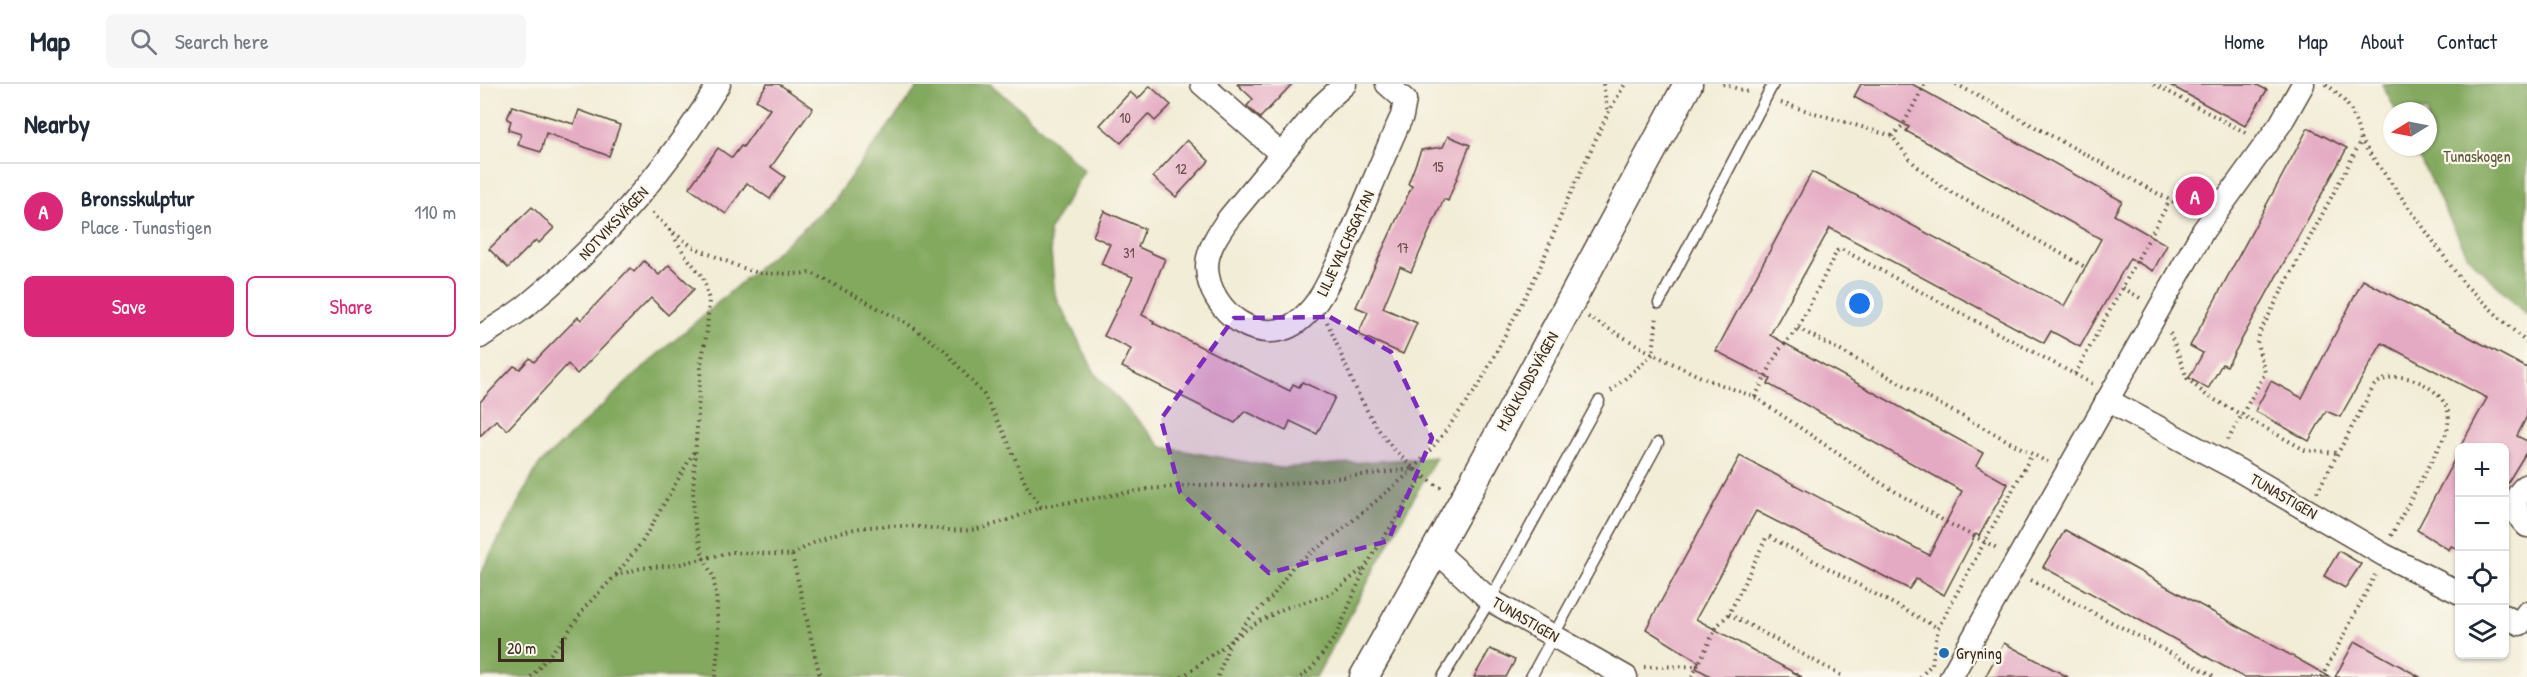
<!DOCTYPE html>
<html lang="en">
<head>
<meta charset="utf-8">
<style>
  body { margin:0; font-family:"Patrick Hand",sans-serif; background:#f6f6f7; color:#1f2937 }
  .controls { position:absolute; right:18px; bottom:18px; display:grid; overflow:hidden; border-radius:9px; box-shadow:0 2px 4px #0004 }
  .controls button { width:54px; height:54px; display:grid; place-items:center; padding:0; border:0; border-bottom:2px solid #e0e1e3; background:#fff; color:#1f2937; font:30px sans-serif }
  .compass { position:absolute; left:1903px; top:18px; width:54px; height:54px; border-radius:50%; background:#fff; box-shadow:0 2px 4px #0004; rotate:260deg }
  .scale { position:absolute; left:18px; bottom:15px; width:66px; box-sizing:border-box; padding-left:6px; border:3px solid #3b2a1e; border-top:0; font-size:16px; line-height:21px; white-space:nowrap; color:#3b2a1e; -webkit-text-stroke:4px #fbf7ec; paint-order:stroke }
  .you { position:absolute; left:1380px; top:220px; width:21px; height:21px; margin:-15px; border:4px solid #fff; border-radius:50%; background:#1a73e8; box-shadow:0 0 0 9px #1a73e833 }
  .badge { display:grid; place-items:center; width:39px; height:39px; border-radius:50%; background:#db2777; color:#fff; font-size:20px; font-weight:700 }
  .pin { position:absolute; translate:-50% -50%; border:3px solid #fff; box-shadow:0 2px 6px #0006 }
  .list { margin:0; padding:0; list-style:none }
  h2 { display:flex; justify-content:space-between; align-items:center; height:78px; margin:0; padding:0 24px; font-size:26px }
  h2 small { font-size:20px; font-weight:400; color:#747a83 }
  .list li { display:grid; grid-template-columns:39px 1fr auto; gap:18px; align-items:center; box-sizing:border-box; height:96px; padding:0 24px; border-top:2px solid #e0e1e3 }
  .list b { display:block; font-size:22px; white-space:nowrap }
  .list p { margin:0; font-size:20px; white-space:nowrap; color:#747a83 }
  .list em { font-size:20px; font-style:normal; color:#747a83 }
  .actions { display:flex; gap:12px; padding:18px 24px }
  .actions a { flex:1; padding:14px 0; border:2px solid #db2777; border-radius:9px; text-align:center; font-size:21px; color:#db2777 }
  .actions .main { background:#db2777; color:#fff }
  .icon { flex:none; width:33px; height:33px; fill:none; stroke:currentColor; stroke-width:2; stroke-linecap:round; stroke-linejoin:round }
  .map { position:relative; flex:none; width:2047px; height:593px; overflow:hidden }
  header { display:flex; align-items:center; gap:36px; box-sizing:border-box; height:84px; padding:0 30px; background:#fff; border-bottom:2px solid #e0e1e3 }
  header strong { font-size:28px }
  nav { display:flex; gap:33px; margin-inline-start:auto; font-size:21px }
  .search { width:420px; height:54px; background:#f6f6f7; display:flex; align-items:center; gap:15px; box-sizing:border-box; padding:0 21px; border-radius:9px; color:#747a83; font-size:22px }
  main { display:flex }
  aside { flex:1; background:#fff }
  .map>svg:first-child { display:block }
</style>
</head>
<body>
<header>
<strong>Map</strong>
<div class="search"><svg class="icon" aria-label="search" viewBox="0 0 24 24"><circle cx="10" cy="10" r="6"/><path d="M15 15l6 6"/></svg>Search here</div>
<nav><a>Home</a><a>Map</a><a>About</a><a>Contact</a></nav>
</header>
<main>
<aside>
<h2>Nearby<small></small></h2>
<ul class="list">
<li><span class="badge">A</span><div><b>Bronsskulptur</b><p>Place · Tunastigen</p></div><em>110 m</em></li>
</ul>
<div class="actions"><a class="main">Save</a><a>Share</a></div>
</aside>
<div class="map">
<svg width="2047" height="593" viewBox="0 0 2047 593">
  <rect width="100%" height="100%" fill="#fbf7ec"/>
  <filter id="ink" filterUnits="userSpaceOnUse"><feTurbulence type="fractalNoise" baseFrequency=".0167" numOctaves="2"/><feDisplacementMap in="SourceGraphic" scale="12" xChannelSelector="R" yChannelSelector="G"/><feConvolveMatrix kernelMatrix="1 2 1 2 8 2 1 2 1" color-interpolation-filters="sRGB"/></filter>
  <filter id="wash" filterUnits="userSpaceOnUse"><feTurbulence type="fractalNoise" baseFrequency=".008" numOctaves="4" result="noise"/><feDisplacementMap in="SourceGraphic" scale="24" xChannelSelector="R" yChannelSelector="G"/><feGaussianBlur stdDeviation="1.35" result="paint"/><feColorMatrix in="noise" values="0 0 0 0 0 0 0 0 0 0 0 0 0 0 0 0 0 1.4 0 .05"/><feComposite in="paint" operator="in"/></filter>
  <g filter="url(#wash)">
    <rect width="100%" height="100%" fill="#f2edd7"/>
    <g fill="#83a95f" stroke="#5f6a3e" stroke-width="1.5">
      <polygon points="440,0 510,0 543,27 604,87 569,147 575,211 616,291 682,363 799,384 956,373 836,593 0,593 0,490 58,382 156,290 349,122"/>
      <polygon points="1902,0 2047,0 2047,232 1988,172 1934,63 1948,63 1948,27 1916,27"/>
    </g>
    <g id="blocks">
      <g fill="#e5aac3">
        <polygon points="287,0 299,0 333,24 291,83 305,93 290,115 267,99 246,130 209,104 238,64 252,74 261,62 263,63 290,25 276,16"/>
        <polygon points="757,0 812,0 780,34 767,22 773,15"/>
        <polygon points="1381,0 1432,0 1642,117 1634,131 1687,161 1673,187 1650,174 1600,263 1571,247 1564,259 1350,144 1290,251 1503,369 1496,382 1528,400 1499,452 1496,450 1464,511 1436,495 1429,505 1276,427 1216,535 1322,593 1232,593 1216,584 1219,578 1166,545 1260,372 1449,471 1482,407 1288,300 1291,295 1236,267 1332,88 1584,222 1621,155 1426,47 1429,43 1374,13"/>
        <polygon points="1688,0 1775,0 1787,6 1765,42"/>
        <polygon points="670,2 691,21 675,37 668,30 641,59 620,41 650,8 658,15"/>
        <polygon points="32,22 94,40 99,26 140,41 129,72 66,49 61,68 38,61 41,50 28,46 31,37 27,35"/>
        <polygon points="1828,44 1867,64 1747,282 1742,280 1728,305 1709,294 1723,269 1710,262"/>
        <polygon points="968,52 990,61 968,117 964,115 931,188 920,183 903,224 937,239 923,270 878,250 888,228 876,223 932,102 928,100 941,66 963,63"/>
        <polygon points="707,56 729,77 696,113 673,93"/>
        <polygon points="52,123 74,144 59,159 56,156 28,184 9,165"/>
        <polygon points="624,127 665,145 658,163 685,175 662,231 674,237 673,239 810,307 813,300 819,303 822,298 855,313 837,350 810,337 806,347 765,327 755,339 642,283 651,265 624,252 653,193 621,180 630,160 613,152"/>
        <polygon points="164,177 179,191 189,181 214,205 188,231 171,214 97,290 88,280 27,346 16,336 0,352 0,318 34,282 40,285 50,274 54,278 98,233 101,236 150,184 154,188"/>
        <polygon points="1883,196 2047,284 2047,332 2037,352 2047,357 2047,367 2025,403 2025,363 1980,363 2007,314 1902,259 1860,333 1846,327 1829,357 1775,327 1791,297 1822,314"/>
        <polygon points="1980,365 1980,466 1971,462 1969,466 1937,446"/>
        <polygon points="1585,446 1850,593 1763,593 1563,483"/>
        <polygon points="1859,467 1881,480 1865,504 1844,492"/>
        <polygon points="1875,557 1940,593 1855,593"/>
        <polygon points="1524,559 1588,593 1505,593"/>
        <polygon points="1010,565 1035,576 1026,593 994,593"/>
      </g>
    </g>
  </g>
  <g filter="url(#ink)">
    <use href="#blocks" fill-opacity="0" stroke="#56473a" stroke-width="1.5"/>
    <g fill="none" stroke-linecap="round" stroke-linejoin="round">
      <defs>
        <g id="service">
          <polyline points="1179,219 1293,0"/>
          <polyline points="963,593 1010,516 1119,317"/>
          <polyline points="1051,593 1178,359"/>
        </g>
        <g id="minor">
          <polyline points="722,0 801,70"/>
          <path d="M865 0 842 21 749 134C739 148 727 165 727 183 728 228 783 268 821 235 840 219 849 197 860 174 882 128 900 79 922 32L925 16 907 0"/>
          <path d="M0 253C15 243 32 233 46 222 122 160 188 84 239 0"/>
          <polyline points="1627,316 1760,387 1904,471 1980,509"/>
          <path d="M2047 401C2031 413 2034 430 2047 442"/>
          <polyline points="955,466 1010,516 1146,593"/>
          <polyline points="2024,532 2040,540 2047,529"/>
          <polyline points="1471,593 1723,147 1801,39 1823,0"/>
        </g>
        <polyline id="tertiary" points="884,593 983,417 1208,0"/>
      </defs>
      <use href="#service" stroke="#56473a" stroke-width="13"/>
      <use href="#minor" stroke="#56473a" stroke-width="25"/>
      <use href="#tertiary" stroke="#56473a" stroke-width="31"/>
      <g stroke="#56473a" stroke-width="4" stroke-dasharray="1.5 4.5" stroke-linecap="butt">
        <polyline points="1123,0 1128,29"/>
        <polyline points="1243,0 1271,9"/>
        <polyline points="1476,0 1712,128"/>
        <polyline points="1674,0 1766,49"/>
        <path d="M1846 0C1869 18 1874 28 1881 57L1984 200 2047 259"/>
        <polyline points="1301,19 1412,52 1431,77 1462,103 1607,184"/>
        <polyline points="1412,52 1423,41 1445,0"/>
        <polyline points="172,129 189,145 205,171 223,193 229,216 227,247 221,280 213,406 214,436 224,476 233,492 236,510 239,556 235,593"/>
        <polyline points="189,145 213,163 260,183 278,189 313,190 332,189 428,240 464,266 504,311 527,355 546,401 561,423 669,405 714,401 787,402 934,385 858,449 813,482 792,513 772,532 750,558 738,593"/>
        <polyline points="1643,204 1660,214"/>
        <polyline points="1108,233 1173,270 1223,294 1275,313 1401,399 1466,438 1519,465"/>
        <path d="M847 238C879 310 892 362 963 405"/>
        <polyline points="1318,244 1569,379"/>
        <polyline points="1690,249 1707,294 1726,311 1825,366 1857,369"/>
        <polyline points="1595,290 1690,116"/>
        <polyline points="1131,307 1173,270 1177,232"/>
        <polyline points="1275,313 1299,266 1318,244 1357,167 1361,165 1613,300"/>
        <polyline points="1748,356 1785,289 1777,259 1780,248 1881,57"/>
        <polyline points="934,385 961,353 999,301 1059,186 1086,119 1128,29 1145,0"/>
        <path d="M1837 408 1894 302C1915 281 1957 300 1967 324 1970 332 1968 340 1967 348L1911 452"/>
        <path d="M312 471C355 444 389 439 440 443 456 444 475 448 491 446 515 442 539 432 561 423"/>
        <polyline points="136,491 162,458 215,366"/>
        <polyline points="1551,496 1736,593"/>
        <polyline points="1249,530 1364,593"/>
        <polyline points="1164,583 1217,582"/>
        <polyline points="51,593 84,554 106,522 135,492 161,484 196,481 252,468 312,471 340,593"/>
        <polyline points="702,593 774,540 805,524 851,510 885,483"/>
        <polyline points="821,593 832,584 856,552 886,482 943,392"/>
        <polyline points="1212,593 1237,542 1249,530 1286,454 1290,453 1458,544"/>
        <polyline points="1440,593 1452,580 1458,544 1552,370"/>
        <polyline points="1842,593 1895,491"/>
      </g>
      <use href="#service" stroke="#fff" stroke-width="10"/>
      <use href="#minor" stroke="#fff" stroke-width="22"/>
      <use href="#tertiary" stroke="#fff" stroke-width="28"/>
    </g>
  </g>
  <path fill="#7b2cbf" fill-opacity="0.2" stroke="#7b2cbf" stroke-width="4.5" stroke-dasharray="12 8" stroke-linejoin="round" d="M850 233 911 268 952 354 908 457 789 489 700 408 681 335 754 234Z"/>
  <circle fill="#1f6fb2" stroke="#fbf7ec" stroke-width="2" cx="1464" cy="569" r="6"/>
  <g text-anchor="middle" stroke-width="4.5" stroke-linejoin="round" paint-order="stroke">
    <g font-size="14" fill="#664a47">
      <text x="645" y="39">10</text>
      <text x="958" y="88">15</text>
      <text x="701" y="90">12</text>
      <text x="923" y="169">17</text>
      <text x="649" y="174">31</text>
    </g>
    <g font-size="16" fill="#5a5835" stroke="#fbf7ec">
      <text x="1997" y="78">Tunaskogen</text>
    </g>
    <g font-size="16" fill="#3b2a1e" stroke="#fbf7ec">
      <text transform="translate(133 139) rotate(-47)" y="6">NOTVIKSVÄGEN</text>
      <text transform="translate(865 159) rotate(-65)" y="6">LILJEVALCHSGATAN</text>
      <text transform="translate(1047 297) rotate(-61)" y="6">MJÖLKUDDSVÄGEN</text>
      <text transform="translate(1804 412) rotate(30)" y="6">TUNASTIGEN</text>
      <text transform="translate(1046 535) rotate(30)" y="6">TUNASTIGEN</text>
    </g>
    <g font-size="16" fill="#3b2a1e" stroke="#fbf7ec" text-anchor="start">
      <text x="1476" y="575">Gryning</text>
    </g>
  </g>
</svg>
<div class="controls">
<button>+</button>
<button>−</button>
<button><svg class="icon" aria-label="locate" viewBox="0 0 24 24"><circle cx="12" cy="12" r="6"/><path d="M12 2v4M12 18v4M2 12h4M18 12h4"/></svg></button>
<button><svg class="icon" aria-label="layers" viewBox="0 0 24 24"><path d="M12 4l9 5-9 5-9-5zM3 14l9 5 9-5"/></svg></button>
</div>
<svg class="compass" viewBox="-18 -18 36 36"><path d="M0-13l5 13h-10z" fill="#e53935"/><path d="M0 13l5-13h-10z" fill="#747a83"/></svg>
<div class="scale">20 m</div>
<div class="you"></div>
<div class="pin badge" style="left:1715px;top:112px">A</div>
</div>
</main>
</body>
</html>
